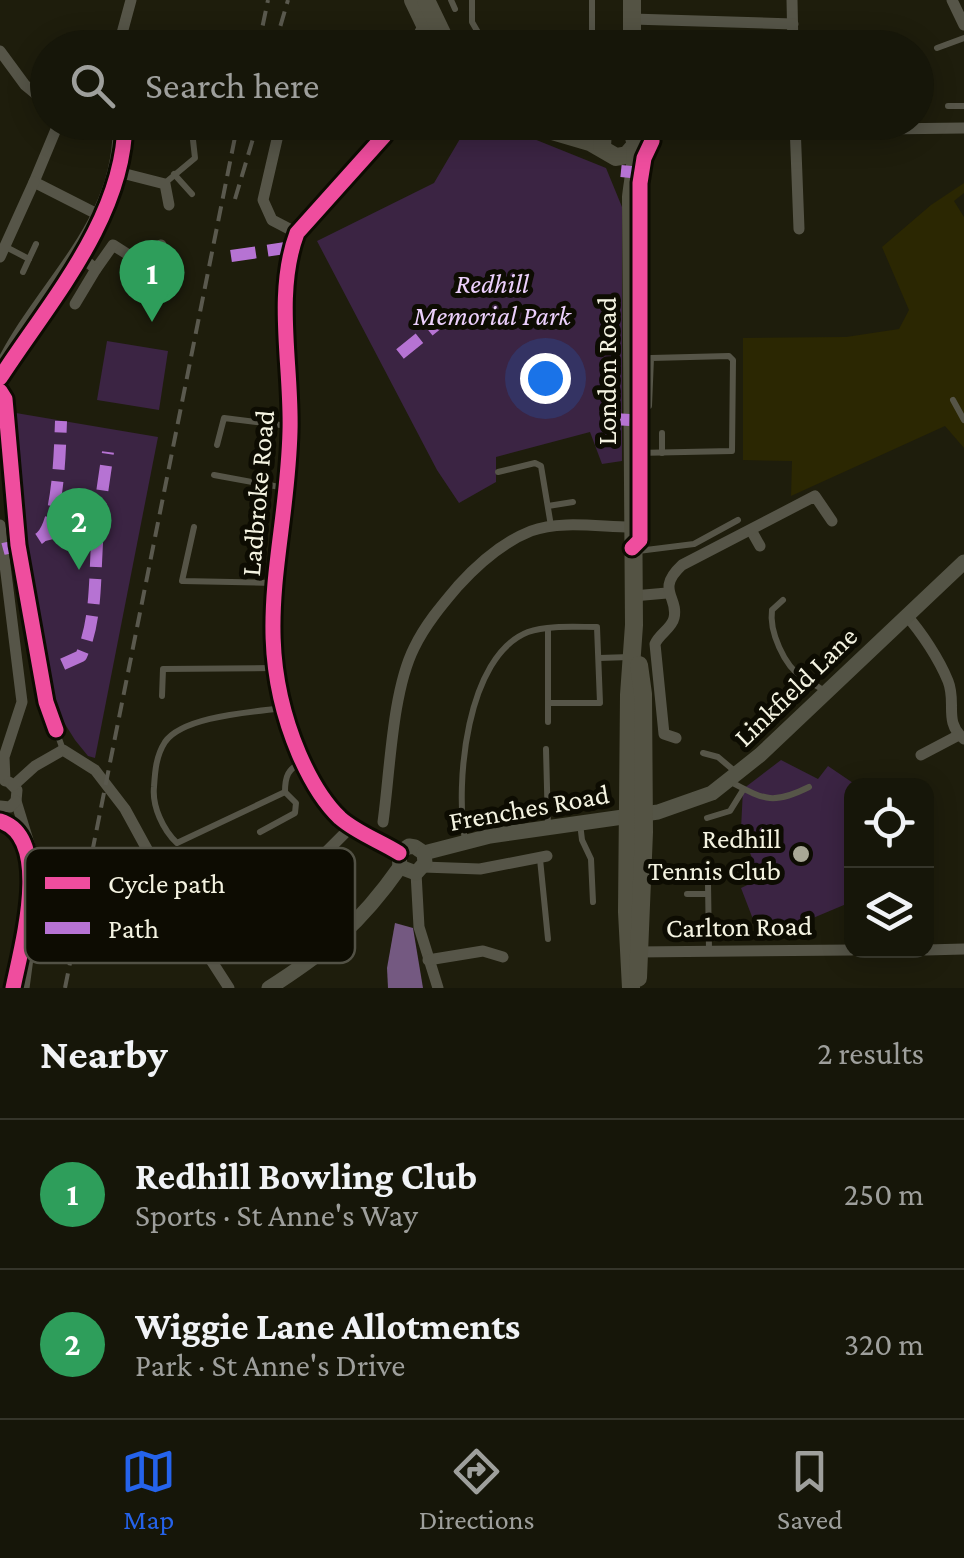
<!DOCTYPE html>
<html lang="en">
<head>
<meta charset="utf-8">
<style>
  body { margin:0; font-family:"Crimson Pro",serif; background:#232317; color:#f1f3f6 }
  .controls { position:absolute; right:30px; bottom:30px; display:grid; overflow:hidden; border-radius:20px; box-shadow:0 5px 25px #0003 }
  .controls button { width:90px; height:90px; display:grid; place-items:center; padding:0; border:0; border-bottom:2px solid #35352a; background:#161609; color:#f1f3f6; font:50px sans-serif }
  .you { position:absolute; left:545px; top:378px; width:35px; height:35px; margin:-25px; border:8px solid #fff; border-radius:50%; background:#1a73e8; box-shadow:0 0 0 15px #1a73e833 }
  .badge { display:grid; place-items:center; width:65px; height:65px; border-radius:50%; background:#2563eb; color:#fff; font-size:32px; font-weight:700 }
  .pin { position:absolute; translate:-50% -82px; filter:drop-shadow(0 2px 5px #0008) }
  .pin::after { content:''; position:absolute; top:52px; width:35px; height:30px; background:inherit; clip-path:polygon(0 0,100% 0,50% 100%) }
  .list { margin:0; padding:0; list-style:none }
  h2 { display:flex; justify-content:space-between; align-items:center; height:130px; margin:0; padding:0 40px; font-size:42px }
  h2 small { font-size:32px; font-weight:400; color:#9e9f9c }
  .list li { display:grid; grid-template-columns:65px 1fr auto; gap:30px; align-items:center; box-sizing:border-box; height:150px; padding:0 40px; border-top:2px solid #35352a }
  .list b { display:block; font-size:38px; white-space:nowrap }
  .list p { margin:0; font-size:32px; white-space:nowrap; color:#9e9f9c }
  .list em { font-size:32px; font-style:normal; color:#9e9f9c }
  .icon { flex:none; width:55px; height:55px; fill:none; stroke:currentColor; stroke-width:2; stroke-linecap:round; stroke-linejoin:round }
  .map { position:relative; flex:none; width:964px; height:988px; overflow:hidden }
  .search { position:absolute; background:#161609; box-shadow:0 5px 25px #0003; left:30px; right:30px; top:30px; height:110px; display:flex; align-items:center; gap:25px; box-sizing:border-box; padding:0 35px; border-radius:55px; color:#9e9f9c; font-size:38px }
  .sheet { height:430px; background:#161609 }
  nav { display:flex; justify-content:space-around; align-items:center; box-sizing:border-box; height:140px; border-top:2px solid #35352a; background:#161609; font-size:28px; color:#9e9f9c }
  nav a { display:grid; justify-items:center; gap:5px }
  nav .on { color:#2563eb }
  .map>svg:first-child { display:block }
</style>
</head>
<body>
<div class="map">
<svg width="964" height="988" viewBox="0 0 964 988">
  <rect width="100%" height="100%" fill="#1e1d0c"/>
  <polygon fill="#2b2702" points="964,183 964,193 954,201 964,217 964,448 945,426 791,496 792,461 743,460 743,338 846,337 899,329 909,310 882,247 931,205"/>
  <g fill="#3b2443">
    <polygon points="484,123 503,123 524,135 606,168 622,207 622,461 602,464 590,432 496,457 496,482 459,503 437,470 317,241 434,183 464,132 480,133"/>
    <polygon points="107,341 168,351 159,410 97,400"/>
    <polygon points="10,412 158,437 95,758 88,756 75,740 53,705 22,554"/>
    <polygon points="781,760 818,779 828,766 856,785 852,786 851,902 761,940 741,888 760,879 741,829 743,789"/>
  </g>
  <polygon fill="#745981" points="395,923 413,928 423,988 388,988 387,968"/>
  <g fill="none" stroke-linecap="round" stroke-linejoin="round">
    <g stroke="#565548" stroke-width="6">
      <polyline points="451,0 455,9"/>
      <polyline points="472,0 472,22 487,48"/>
      <polyline points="592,48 592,0"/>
      <polyline points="937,48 964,38"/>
      <polyline points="948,106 964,106"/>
      <polyline points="174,174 192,194"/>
      <polyline points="165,183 195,158 191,122"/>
      <polyline points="6,247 29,259 36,244"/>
      <polyline points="23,272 29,259"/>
      <polyline points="953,400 964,420"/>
      <polyline points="662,433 662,453"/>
      <polyline points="217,445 224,418 289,426"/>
      <polyline points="637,453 732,451 733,360 729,356 651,358 649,406"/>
      <polyline points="498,472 535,463 541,466 551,526"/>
      <polyline points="214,475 285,488"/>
      <polyline points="548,506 573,502"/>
      <polyline points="194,527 182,581 274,583"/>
      <polyline points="638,551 694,544 738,520"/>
      <path d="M783 600 772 610C769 631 784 666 803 678 810 683 817 685 824 691"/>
      <polyline points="548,630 548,722"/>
      <polyline points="599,658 630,657"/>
      <polyline points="162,696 163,669 274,668"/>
      <path d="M283 708C253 712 183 716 165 742 156 756 155 771 154 787 152 806 163 830 177 843L285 792"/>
      <polyline points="56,730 63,750"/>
      <polyline points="546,749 548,826"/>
      <polyline points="703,753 718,757 738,774"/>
      <path d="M731 782C765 800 773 805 809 787"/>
      <polyline points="707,818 730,811 743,790"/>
      <polyline points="580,823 582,840 591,859 593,902"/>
      <path d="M260 832 295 813 296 803 285 792C285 776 288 769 302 762"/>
      <path d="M465 840C455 784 466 656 528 632 547 625 576 627 597 627L600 703H548"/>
      <polyline points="540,859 548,939"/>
      <polyline points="708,883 709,950"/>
      <polyline points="687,894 708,894"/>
    </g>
    <g stroke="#565548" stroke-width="11">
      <polyline points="792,0 793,48"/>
      <polyline points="952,0 964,25"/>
      <polyline points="632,19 793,24"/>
      <polyline points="118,48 131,0"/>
      <polyline points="412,48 423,26"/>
      <polyline points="0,51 25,85 48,104"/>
      <polyline points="59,122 34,182 99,215"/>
      <polyline points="281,122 263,200 272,220 297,233"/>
      <path d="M388 122 384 136 297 233C274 294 292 367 290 431 287 551 248 634 299 754 309 777 322 801 340 818 357 833 380 841 399 853"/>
      <polyline points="795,124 799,229"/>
      <polyline points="633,129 654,132 964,128"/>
      <polyline points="114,171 165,184 169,205"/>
      <polyline points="77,254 96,269 113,245 146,266 161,245"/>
      <polyline points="0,257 34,182"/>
      <polyline points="75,304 96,269"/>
      <path d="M0 367C40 284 122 223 118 122"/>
      <polyline points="0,525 22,702 4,757 5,781"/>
      <polyline points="751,530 760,546"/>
      <polyline points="633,596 667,593"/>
      <path d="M906 615C922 633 939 659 948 681 957 703 943 722 964 739"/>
      <path d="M676 738 664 734 655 644C659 634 672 628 674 618 679 597 655 590 682 565L815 496 832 521"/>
      <polyline points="921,755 959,735"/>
      <polyline points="9,782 17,790 16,801 39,876 24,988"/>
      <polyline points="14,785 35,766 63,750 95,770 125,809 189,926 229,988"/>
      <polyline points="0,806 10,807 16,801"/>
      <path d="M383 822C390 772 392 692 414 648 425 625 441 606 458 586 478 564 503 542 531 531 560 520 601 527 631 527"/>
      <polyline points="423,867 480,869 547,856"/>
      <polyline points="416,873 419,927 438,988"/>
      <polyline points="203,901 240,882 276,895"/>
      <polyline points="222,943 263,925 272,912 276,895 308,870 351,827"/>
      <polyline points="926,950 964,949"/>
      <polyline points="636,952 852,950"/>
      <polyline points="428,960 483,951 503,957"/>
    </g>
    <g stroke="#545446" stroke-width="15">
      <polyline points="424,853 490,836 658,812 712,793 760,755 964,562"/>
      <polyline points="400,867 399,853 409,846 415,847 424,853"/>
      <polyline points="400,867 416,873 425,863 424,853"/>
      <path d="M269 988C327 951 360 924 400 867"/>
    </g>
    <g stroke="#545344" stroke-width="18">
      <polyline points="413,0 436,48"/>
      <polyline points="426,0 449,48"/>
      <polyline points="632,48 632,0"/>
      <polyline points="522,122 590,142 616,157 627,155 634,147"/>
      <path d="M624 122C644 136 633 175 631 197L634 625 629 695 627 912 631 988"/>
      <polyline points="602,147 603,129 613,122"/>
      <polyline points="638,978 644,832 643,694 639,665"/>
    </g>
    <g stroke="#5a594e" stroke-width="4" stroke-dasharray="15 8" stroke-linecap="butt">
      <polyline points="258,48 268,0"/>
      <polyline points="274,48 288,0"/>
      <polyline points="235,199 258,122"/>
      <polyline points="65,988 238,122"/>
    </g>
    <g stroke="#b673d3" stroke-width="12" stroke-dasharray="25 12" stroke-linecap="butt">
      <polyline points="417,38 422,48"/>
      <polyline points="621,171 641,173"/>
      <polyline points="231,256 292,247"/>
      <polyline points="400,354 442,320"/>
      <polyline points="607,413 614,419 631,420"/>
      <polyline points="97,527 108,452"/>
      <path d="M41 536 93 523 98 531C94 572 98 618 81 656L52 669"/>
      <path d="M3 549C14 546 32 545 41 537 59 521 60 445 61 421"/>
    </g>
    <defs>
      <g id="cycleway">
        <path d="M388 122 384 136 297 233C274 294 292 367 290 431 287 551 248 634 299 754 309 777 322 801 340 818 357 833 380 841 399 853"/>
        <path d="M0 378C50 301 124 218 125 122"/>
        <polyline points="0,391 5,399 18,545 46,702 56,730"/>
        <polyline points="632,548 640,540 640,183 644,158 652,141"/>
        <path d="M0 821C53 837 21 948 13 988"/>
      </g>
    </defs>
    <use href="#cycleway" stroke="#0d0c02" stroke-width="21"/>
    <use href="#cycleway" stroke="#ef4d9e" stroke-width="15"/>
  </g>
  <circle fill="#a9a896" stroke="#0d0c02" stroke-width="4" cx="801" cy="854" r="10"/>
  <g text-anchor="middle" stroke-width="10" stroke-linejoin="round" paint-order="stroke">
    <g font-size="28" font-style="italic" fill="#ecd0fc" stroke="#0d0c02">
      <text x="492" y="293">Redhill<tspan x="492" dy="32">Memorial Park</tspan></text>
    </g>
    <g font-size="28" fill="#f4f3e1" stroke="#0d0c02">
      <text transform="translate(606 371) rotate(-90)" y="10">London Road</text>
      <text transform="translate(257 493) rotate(-85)" y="10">Ladbroke Road</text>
      <text transform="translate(795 686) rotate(-44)" y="10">Linkfield Lane</text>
      <text transform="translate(529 807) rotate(-10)" y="10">Frenches Road</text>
      <text transform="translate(739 926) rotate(-1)" y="10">Carlton Road</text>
    </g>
    <g font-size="28" fill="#f4f3e1" stroke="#0d0c02" text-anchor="end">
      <text x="781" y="848">Redhill<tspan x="781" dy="32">Tennis Club</tspan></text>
    </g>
  </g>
  <rect x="25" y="848" width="330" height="115" rx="15" fill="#0d0c02" stroke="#525145" stroke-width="2.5"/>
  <rect x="45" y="877" width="45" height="12" fill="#ef4d9e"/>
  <rect x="45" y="922" width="45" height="12" fill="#b673d3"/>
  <g font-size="28" fill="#f4f3e1">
    <text x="108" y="893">Cycle path</text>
    <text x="108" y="938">Path</text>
  </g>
</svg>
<div class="controls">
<button><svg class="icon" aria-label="locate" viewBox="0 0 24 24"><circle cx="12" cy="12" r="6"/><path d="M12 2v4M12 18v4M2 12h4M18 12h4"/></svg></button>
<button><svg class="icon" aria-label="layers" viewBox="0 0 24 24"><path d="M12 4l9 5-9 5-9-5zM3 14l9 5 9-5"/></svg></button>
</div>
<div class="you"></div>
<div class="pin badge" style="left:152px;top:322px;background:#2e9e5b">1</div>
<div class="pin badge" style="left:79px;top:570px;background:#2e9e5b">2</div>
<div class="search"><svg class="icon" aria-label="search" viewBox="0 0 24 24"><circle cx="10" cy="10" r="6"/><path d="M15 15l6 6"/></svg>Search here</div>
</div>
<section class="sheet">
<h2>Nearby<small>2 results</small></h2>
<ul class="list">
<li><span class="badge" style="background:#2e9e5b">1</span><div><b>Redhill Bowling Club</b><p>Sports · St Anne's Way</p></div><em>250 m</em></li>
<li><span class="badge" style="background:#2e9e5b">2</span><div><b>Wiggie Lane Allotments</b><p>Park · St Anne's Drive</p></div><em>320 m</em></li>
</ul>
</section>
<nav>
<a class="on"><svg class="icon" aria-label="map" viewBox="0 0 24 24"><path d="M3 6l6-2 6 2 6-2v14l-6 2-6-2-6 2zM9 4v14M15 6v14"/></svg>Map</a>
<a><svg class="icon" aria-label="directions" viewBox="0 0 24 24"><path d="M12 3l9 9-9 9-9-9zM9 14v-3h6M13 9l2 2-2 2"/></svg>Directions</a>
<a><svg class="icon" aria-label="saved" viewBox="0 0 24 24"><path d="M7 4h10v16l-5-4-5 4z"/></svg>Saved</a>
</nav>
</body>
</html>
